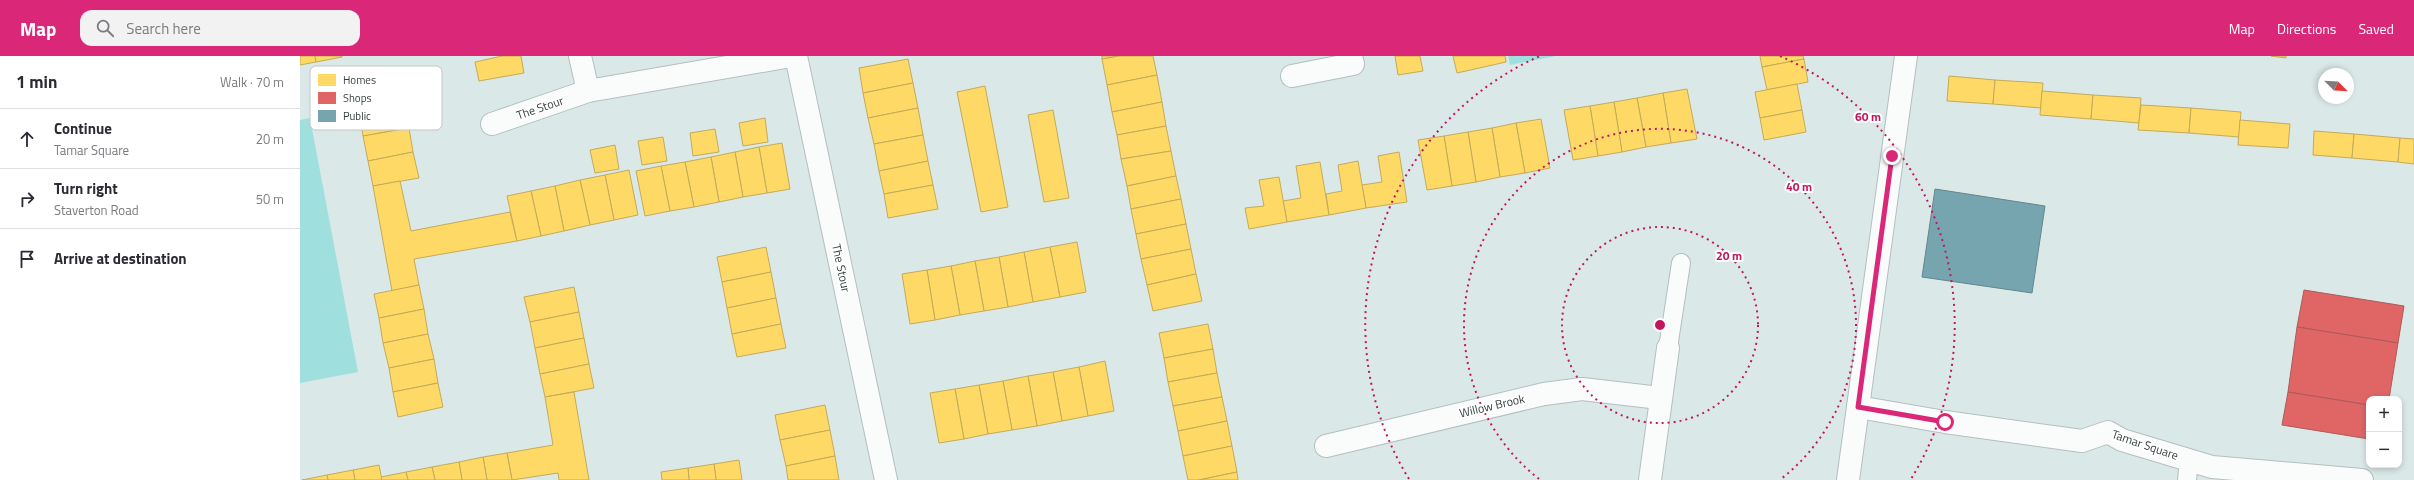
<!DOCTYPE html>
<html lang="en">
<head>
<meta charset="utf-8">
<style>
  body { margin:0; font-family:"Titillium Web",sans-serif; background:#f2f2f3; color:#2b2b33 }
  .controls { position:absolute; right:12px; bottom:12px; display:grid; overflow:hidden; border-radius:8px; box-shadow:0 2px 6px #0003 }
  .controls button { width:36px; height:36px; display:grid; place-items:center; padding:0; border:0; border-bottom:1px solid #e1e1e2; background:#fff; color:#2b2b33; font:20px sans-serif }
  .compass { position:absolute; left:2018px; top:12px; width:36px; height:36px; border-radius:50%; background:#fff; box-shadow:0 2px 6px #0003; rotate:114deg }
  .stop { position:absolute; width:12px; height:12px; margin:-9px; border:3px solid #db2777; border-radius:50%; background:#fff }
  .stop.end { background:#db2777; border-color:#fff; box-shadow:0 1px 4px #0008 }
  .list { margin:0; padding:0; list-style:none }
  h2 { display:flex; justify-content:space-between; align-items:center; height:52px; margin:0; padding:0 16px; font-size:17px }
  h2 small { font-size:13px; font-weight:400; color:#7c7c81 }
  .list li { display:grid; grid-template-columns:26px 1fr auto; gap:12px; align-items:center; box-sizing:border-box; height:60px; padding:0 16px; border-top:1px solid #e1e1e2 }
  .list b { display:block; font-size:15px; white-space:nowrap }
  .list p { margin:0; font-size:13px; white-space:nowrap; color:#7c7c81 }
  .list em { font-size:13px; font-style:normal; color:#7c7c81 }
  .icon { flex:none; width:22px; height:22px; fill:none; stroke:currentColor; stroke-width:2; stroke-linecap:round; stroke-linejoin:round }
  .map { position:relative; flex:none; width:2114px; height:424px; overflow:hidden }
  header { display:flex; align-items:center; gap:24px; box-sizing:border-box; height:56px; padding:0 20px; background:#db2777; color:#fff }
  header strong { font-size:19px }
  nav { display:flex; gap:22px; margin-inline-start:auto; font-size:14px }
  .search { width:280px; height:36px; background:#f2f2f3; display:flex; align-items:center; gap:10px; box-sizing:border-box; padding:0 14px; border-radius:12px; color:#7c7c81; font-size:15px }
  main { display:flex }
  aside { flex:1; background:#fff }
  .map>svg:first-child { display:block }
</style>
</head>
<body>
<header>
<strong>Map</strong>
<div class="search"><svg class="icon" aria-label="search" viewBox="0 0 24 24"><circle cx="10" cy="10" r="6"/><path d="M15 15l6 6"/></svg>Search here</div>
<nav><a>Map</a><a>Directions</a><a>Saved</a></nav>
</header>
<main>
<aside>
<h2>1 min<small>Walk · 70 m</small></h2>
<ul class="list">
<li><svg class="icon" aria-label="ahead" viewBox="0 0 24 24"><path d="M12 20V5M6 11l6-6 6 6"/></svg><div><b>Continue</b><p>Tamar Square</p></div><em>20 m</em></li>
<li><svg class="icon" aria-label="right" viewBox="0 0 24 24"><path d="M7 20v-9h11M14 6l5 5-5 5"/></svg><div><b>Turn right</b><p>Staverton Road</p></div><em>50 m</em></li>
<li><svg class="icon" aria-label="arrive" viewBox="0 0 24 24"><path d="M6 21V4h12l-3 4 3 4H6"/></svg><div><b>Arrive at destination</b></div></li>
</ul>
</aside>
<div class="map">
<svg width="2114" height="424" viewBox="0 0 2114 424">
  <rect width="100%" height="100%" fill="#dbe8e8"/>
  <g fill="#9fdfde">
    <polygon points="1208,0 1256,0 1210,9"/>
    <polygon points="10,62 58,316 0,327 0,64"/>
  </g>
  <g fill="#ffd966" stroke="#c3ab5a">
    <polygon points="0,0 15,0 16,6 0,9"/>
    <polygon points="15,0 42,0 42,1 16,6"/>
    <polygon points="202,0 221,0 224,17 179,25 175,6"/>
    <polygon points="802,0 819,0 802,3"/>
    <polygon points="819,0 853,0 857,19 807,29 802,3"/>
    <polygon points="1095,0 1120,0 1123,15 1098,19"/>
    <polygon points="1153,0 1205,0 1206,6 1157,17"/>
    <polygon points="1460,0 1503,0 1504,3 1462,11"/>
    <polygon points="1971,0 1986,0 1986,2"/>
    <polygon points="608,3 613,27 563,37 559,12"/>
    <polygon points="1504,3 1508,26 1467,34 1462,11"/>
    <polygon points="857,19 862,46 812,56 807,29"/>
    <polygon points="1649,20 1695,24 1693,48 1647,45"/>
    <polygon points="1695,24 1743,27 1741,52 1693,48"/>
    <polygon points="613,27 618,52 568,62 563,37"/>
    <polygon points="1497,28 1502,54 1460,62 1455,36"/>
    <polygon points="685,30 708,151 681,156 657,36"/>
    <polygon points="1387,33 1397,83 1371,87 1363,37"/>
    <polygon points="1742,35 1793,39 1791,63 1740,59"/>
    <polygon points="1363,37 1371,87 1346,91 1337,42"/>
    <polygon points="1793,39 1841,42 1839,67 1791,63"/>
    <polygon points="1337,42 1346,91 1322,96 1314,46"/>
    <polygon points="862,46 866,70 817,79 812,56"/>
    <polygon points="1314,46 1322,96 1298,100 1290,50"/>
    <polygon points="104,48 109,72 63,80 59,56"/>
    <polygon points="1841,49 1891,52 1889,77 1838,74"/>
    <polygon points="1290,50 1298,100 1273,104 1264,54"/>
    <polygon points="618,52 623,79 574,88 568,62"/>
    <polygon points="1891,52 1941,56 1939,81 1889,77"/>
    <polygon points="753,54 769,142 744,146 728,59"/>
    <polygon points="1502,54 1506,76 1464,84 1460,62"/>
    <polygon points="465,62 468,86 443,90 439,67"/>
    <polygon points="1241,63 1250,112 1225,117 1216,67"/>
    <polygon points="1940,64 1990,68 1988,92 1938,89"/>
    <polygon points="1216,67 1225,117 1200,121 1192,72"/>
    <polygon points="866,70 871,95 821,103 817,79"/>
    <polygon points="109,72 113,96 68,105 63,80"/>
    <polygon points="1192,72 1200,121 1176,126 1168,76"/>
    <polygon points="415,73 419,96 393,100 390,77"/>
    <polygon points="2014,75 2054,78 2052,102 2013,99"/>
    <polygon points="1168,76 1176,126 1152,130 1144,80"/>
    <polygon points="2054,78 2100,82 2098,106 2052,102"/>
    <polygon points="623,79 628,105 579,115 574,88"/>
    <polygon points="1144,80 1152,130 1127,134 1118,84"/>
    <polygon points="363,81 367,105 342,109 338,85"/>
    <polygon points="2100,82 2114,83 2114,108 2098,106"/>
    <polygon points="482,87 490,133 467,137 459,91"/>
    <polygon points="315,89 319,113 295,117 290,94"/>
    <polygon points="459,91 467,137 443,141 435,96"/>
    <polygon points="871,95 876,120 827,130 821,103"/>
    <polygon points="113,96 119,122 73,130 68,105"/>
    <polygon points="435,96 443,141 419,146 411,101"/>
    <polygon points="1099,96 1107,146 1066,152 1062,129 1082,126 1078,100"/>
    <polygon points="411,101 419,146 394,151 385,106"/>
    <polygon points="628,105 633,129 584,138 579,115"/>
    <polygon points="1058,105 1066,152 1029,159 1026,138 1042,135 1038,109"/>
    <polygon points="385,106 394,151 370,155 361,110"/>
    <polygon points="1020,106 1029,159 987,166 983,145 1001,142 996,110"/>
    <polygon points="361,110 370,155 345,160 336,115"/>
    <polygon points="329,114 338,159 314,164 305,119"/>
    <polygon points="305,119 314,164 290,169 280,124"/>
    <polygon points="876,120 881,143 831,153 827,130"/>
    <polygon points="979,121 987,166 949,173 945,152 964,150 959,124"/>
    <polygon points="280,124 290,169 264,175 255,130"/>
    <polygon points="100,125 111,175 210,156 217,185 114,203 119,229 92,235 73,130"/>
    <polygon points="633,129 638,153 588,162 584,138"/>
    <polygon points="255,130 264,175 241,180 231,135"/>
    <polygon points="231,135 241,180 217,185 207,140"/>
    <polygon points="881,143 886,168 836,178 831,153"/>
    <polygon points="886,168 891,193 841,203 836,178"/>
    <polygon points="777,186 786,236 760,241 750,191"/>
    <polygon points="466,191 471,216 422,226 417,201"/>
    <polygon points="750,191 760,241 733,246 724,196"/>
    <polygon points="891,193 896,218 847,229 841,203"/>
    <polygon points="724,196 733,246 708,251 699,201"/>
    <polygon points="699,201 708,251 684,255 675,205"/>
    <polygon points="675,205 684,255 660,259 651,210"/>
    <polygon points="651,210 660,259 635,264 627,214"/>
    <polygon points="627,214 635,264 610,268 602,218"/>
    <polygon points="471,216 476,242 427,252 422,226"/>
    <polygon points="896,218 902,245 853,255 847,229"/>
    <polygon points="119,229 124,253 79,262 74,238"/>
    <polygon points="274,231 279,256 230,266 224,241"/>
    <polygon points="476,242 481,268 432,278 427,252"/>
    <polygon points="124,253 128,278 83,287 79,262"/>
    <polygon points="279,256 284,282 235,292 230,266"/>
    <polygon points="481,268 486,292 437,301 432,278"/>
    <polygon points="908,268 913,293 864,302 859,277"/>
    <polygon points="128,278 134,303 89,312 83,287"/>
    <polygon points="284,282 289,308 240,318 235,292"/>
    <polygon points="913,293 917,317 868,326 864,302"/>
    <polygon points="134,303 138,327 93,336 89,312"/>
    <polygon points="805,305 814,355 788,360 779,311"/>
    <polygon points="289,308 294,332 245,341 240,318"/>
    <polygon points="779,311 788,360 762,365 753,316"/>
    <polygon points="753,316 762,365 737,370 728,320"/>
    <polygon points="917,317 922,341 873,350 868,326"/>
    <polygon points="728,320 737,370 712,374 703,325"/>
    <polygon points="703,325 712,374 688,378 679,329"/>
    <polygon points="138,327 143,351 98,361 93,336"/>
    <polygon points="679,329 688,378 664,383 655,333"/>
    <polygon points="655,333 664,383 639,387 630,337"/>
    <polygon points="274,336 289,424 259,424 258,417 212,424 207,397 253,389 245,341"/>
    <polygon points="922,341 927,365 878,375 873,350"/>
    <polygon points="525,349 530,374 480,384 475,359"/>
    <polygon points="927,365 932,390 883,400 878,375"/>
    <polygon points="530,374 535,400 486,410 480,384"/>
    <polygon points="932,390 937,416 899,424 888,424 883,400"/>
    <polygon points="207,397 212,424 187,424 183,401"/>
    <polygon points="535,400 539,424 488,424 486,410"/>
    <polygon points="183,401 187,424 162,424 159,406"/>
    <polygon points="439,404 442,424 416,424 414,408"/>
    <polygon points="159,406 162,424 135,424 132,411"/>
    <polygon points="414,408 416,424 389,424 388,412"/>
    <polygon points="79,409 82,424 55,424 53,414"/>
    <polygon points="132,411 135,424 108,424 106,416"/>
    <polygon points="388,412 389,424 362,424 361,416"/>
    <polygon points="53,414 55,424 28,424 27,419"/>
    <polygon points="106,416 108,424 82,424 81,421"/>
    <polygon points="937,416 938,424 899,424"/>
    <polygon points="27,419 28,424 2,424"/>
  </g>
  <g fill="#e06666" stroke="#ad5a5a">
    <polygon points="2004,234 2104,250 2098,287 1997,271"/>
    <polygon points="1997,271 2098,287 2089,343 2069,343 2069,349 1988,336"/>
    <polygon points="1988,336 2069,349 2069,383 1982,369"/>
  </g>
  <polygon fill="#76a5af" stroke="#63868d" points="1635,133 1745,150 1732,237 1622,221"/>
  <g fill="none" stroke-linecap="round" stroke-linejoin="round">
    <defs>
      <g id="service">
        <polyline points="1368,292 1381,207"/>
        <polyline points="1887,424 1889,404"/>
      </g>
      <g id="minor">
        <polyline points="280,0 288,35"/>
        <polyline points="496,0 586,424"/>
        <polyline points="992,20 1053,8 1051,0"/>
        <polyline points="192,68 288,35 491,0"/>
        <polyline points="1558,351 1645,366 1782,385 1808,376 1822,384 1912,411 2062,424"/>
        <polyline points="1026,390 1244,338 1282,333 1360,342"/>
        <polyline points="1350,424 1368,292"/>
        <polyline points="1548,424 1606,0"/>
      </g>
    </defs>
    <use href="#service" stroke="#b4bfbf" stroke-width="20"/>
    <use href="#minor" stroke="#b4bfbf" stroke-width="24"/>
    <use href="#service" stroke="#fafcfc" stroke-width="18"/>
    <use href="#minor" stroke="#fafcfc" stroke-width="22"/>
  </g>
  <g fill="none" stroke-linecap="round" stroke-linejoin="round">
    <polyline stroke="#db2777" stroke-width="5" points="1592,100 1558,351 1645,366"/>
  </g>
  <g fill="none" stroke="#c2185b" stroke-width="2" stroke-dasharray="2 4">
    <circle cx="1360" cy="269" r="98"/>
    <path d="M1239 423A196 196 0 1 1 1481 423"/>
    <path d="M1109 423A294 294 0 0 1 1240 0M1480 0A294 294 0 0 1 1611 423"/>
  </g>
  <g text-anchor="middle" stroke-width="4" stroke-linejoin="round" paint-order="stroke">
    <g font-size="12" fill="#363f3f" stroke="#fff">
      <text transform="translate(240 52) rotate(-19)" y="4">The Stour</text>
      <text transform="translate(541 212) rotate(78)" y="4">The Stour</text>
      <text transform="translate(1192 350) rotate(-13)" y="4">Willow Brook</text>
      <text transform="translate(1845 389) rotate(19)" y="4">Tamar Square</text>
    </g>
  </g>
  <rect x="10" y="10" width="132" height="64" rx="6" fill="#fff" stroke="#c3c5c5" stroke-width="1"/>
  <rect x="18" y="18" width="18" height="12" fill="#ffd966"/>
  <rect x="18" y="36" width="18" height="12" fill="#e06666"/>
  <rect x="18" y="54" width="18" height="12" fill="#76a5af"/>
  <g font-size="11" fill="#363f3f">
    <text x="43" y="28">Homes</text>
    <text x="43" y="46">Shops</text>
    <text x="43" y="64">Public</text>
  </g>
  <circle cx="1360" cy="269" r="6" fill="#c2185b" stroke="#fff" stroke-width="2"/>
  <g font-size="12" text-anchor="middle" font-weight="bold" fill="#c2185b" stroke="#fff" stroke-width="4" stroke-linejoin="round" paint-order="stroke">
    <text x="1568" y="65">60 m</text>
    <text x="1499" y="135">40 m</text>
    <text x="1429" y="204">20 m</text>
  </g>
</svg>
<div class="controls">
<button>+</button>
<button>−</button>
</div>
<svg class="compass" viewBox="-18 -18 36 36"><path d="M0-13l5 13h-10z" fill="#e53935"/><path d="M0 13l5-13h-10z" fill="#7c7c81"/></svg>
<div class="stop" style="left:1645px;top:366px"></div>
<div class="stop end" style="left:1592px;top:100px"></div>
</div>
</main>
</body>
</html>
